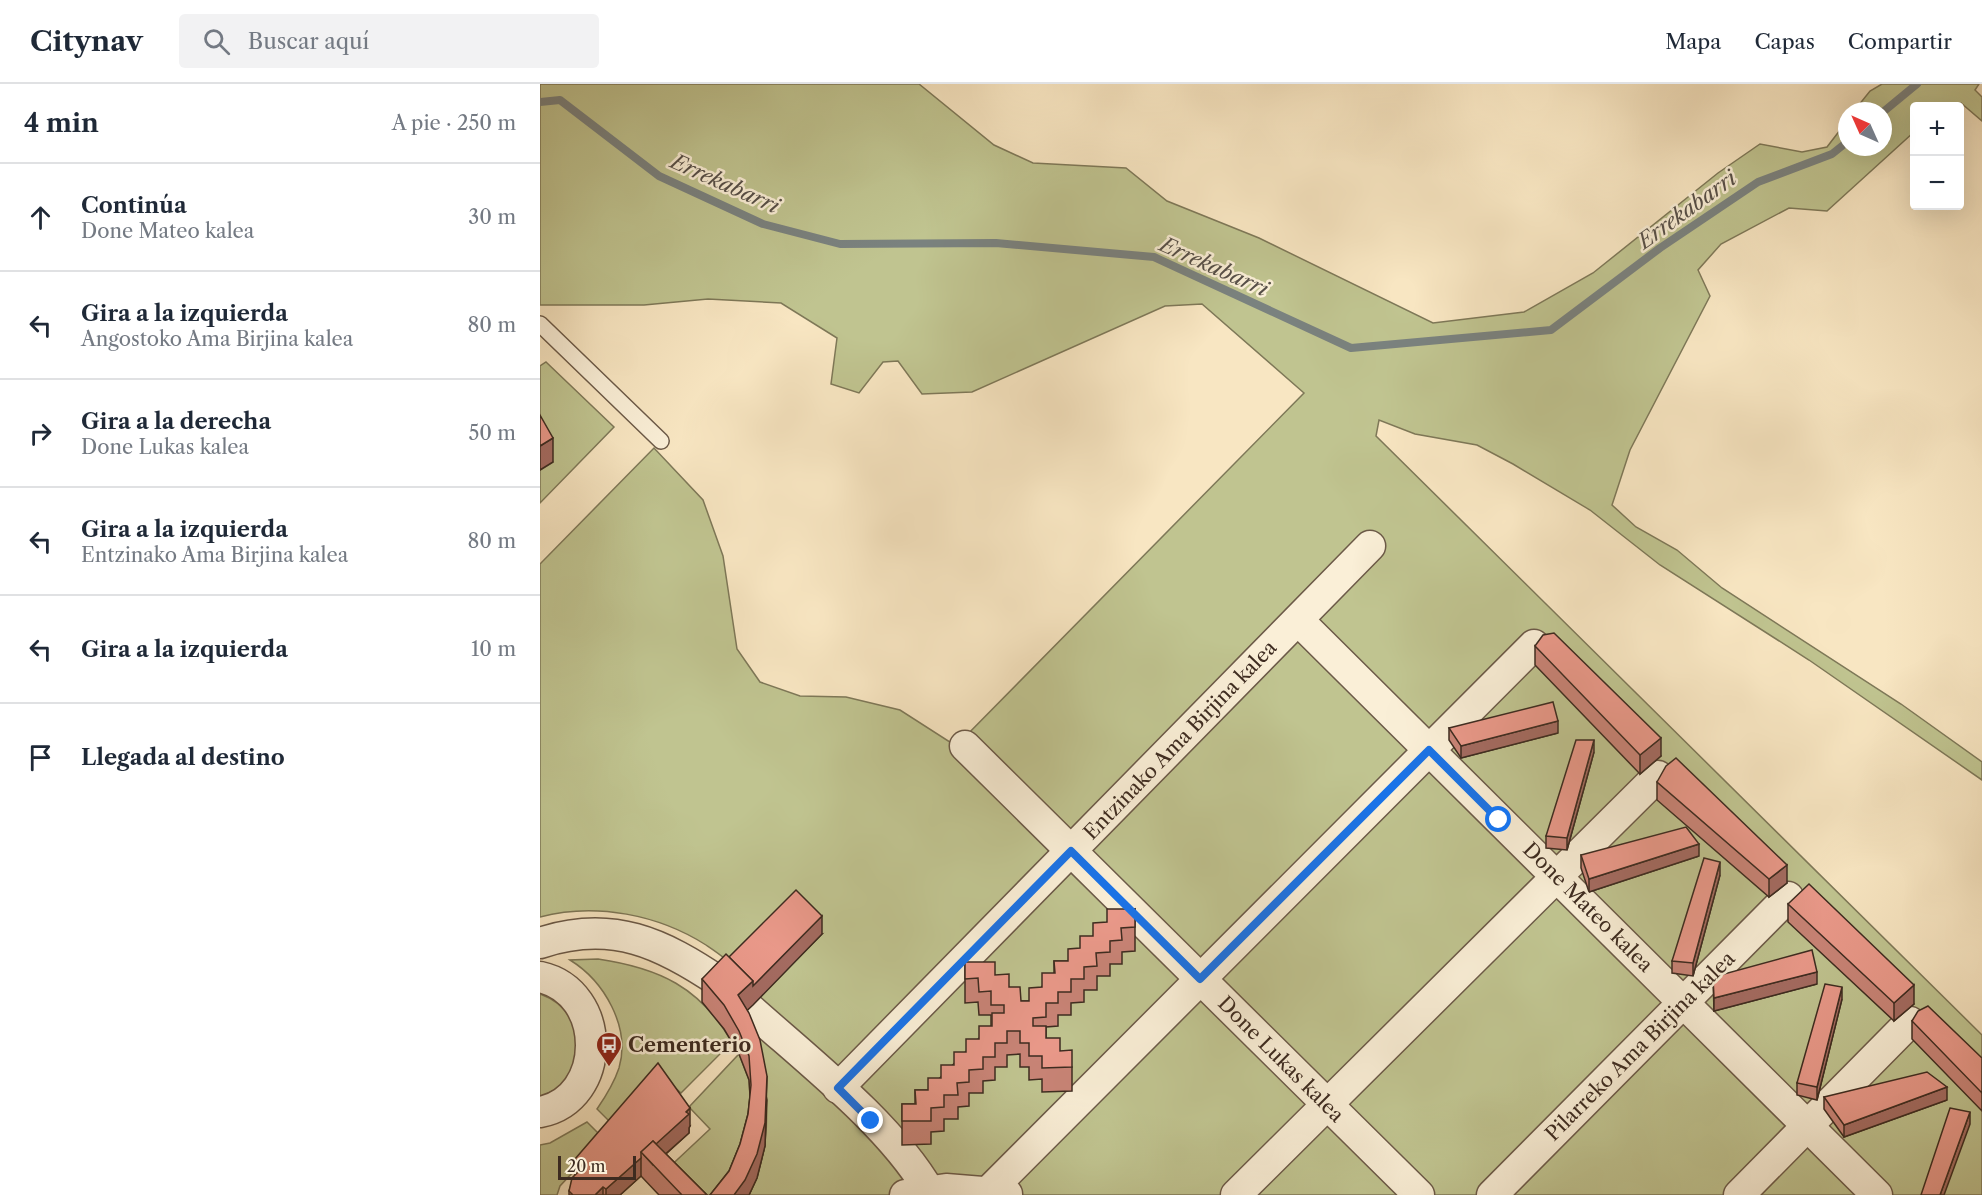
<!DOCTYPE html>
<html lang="es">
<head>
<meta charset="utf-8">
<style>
  body { margin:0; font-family:"Libre Caslon Text",serif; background:#f2f2f3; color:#1f2937 }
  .controls { position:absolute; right:18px; top:18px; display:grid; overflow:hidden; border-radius:6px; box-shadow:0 6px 24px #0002 }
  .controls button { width:54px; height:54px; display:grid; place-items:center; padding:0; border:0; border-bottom:2px solid #e0e1e3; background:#fff; color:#1f2937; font:30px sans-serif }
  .compass { position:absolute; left:1298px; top:18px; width:54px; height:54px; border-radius:50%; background:#fff; box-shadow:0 6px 24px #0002; rotate:315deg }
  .scale { position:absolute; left:18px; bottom:15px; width:78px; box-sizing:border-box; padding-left:6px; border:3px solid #3d2b20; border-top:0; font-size:16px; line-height:21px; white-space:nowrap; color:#3d2b20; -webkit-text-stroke:4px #faefd7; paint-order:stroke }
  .stop { position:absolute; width:18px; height:18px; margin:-14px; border:4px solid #1a73e8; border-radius:50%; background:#fff }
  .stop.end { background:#1a73e8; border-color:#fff; box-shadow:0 2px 6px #0008 }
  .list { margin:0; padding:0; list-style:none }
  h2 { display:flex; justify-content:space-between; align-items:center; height:78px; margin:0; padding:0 24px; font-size:26px }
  h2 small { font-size:20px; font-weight:400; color:#747a83 }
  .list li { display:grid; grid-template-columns:39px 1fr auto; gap:18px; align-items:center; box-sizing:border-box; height:108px; padding:0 24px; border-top:2px solid #e0e1e3 }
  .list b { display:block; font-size:22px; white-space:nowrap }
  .list p { margin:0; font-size:20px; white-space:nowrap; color:#747a83 }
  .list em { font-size:20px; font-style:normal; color:#747a83 }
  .icon { flex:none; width:33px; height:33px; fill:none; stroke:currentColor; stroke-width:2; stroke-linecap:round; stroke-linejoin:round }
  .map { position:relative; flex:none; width:1442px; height:1111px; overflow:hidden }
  header { display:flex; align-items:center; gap:36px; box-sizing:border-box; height:84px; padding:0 30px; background:#fff; border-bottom:2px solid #e0e1e3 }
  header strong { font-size:28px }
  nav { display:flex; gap:33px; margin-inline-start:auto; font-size:21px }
  .search { width:420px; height:54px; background:#f2f2f3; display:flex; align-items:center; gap:15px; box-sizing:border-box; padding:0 21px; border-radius:6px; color:#747a83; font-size:22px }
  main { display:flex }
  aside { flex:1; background:#fff }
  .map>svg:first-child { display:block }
</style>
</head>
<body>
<header>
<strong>Citynav</strong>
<div class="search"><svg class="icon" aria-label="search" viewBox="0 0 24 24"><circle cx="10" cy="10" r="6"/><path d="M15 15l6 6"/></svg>Buscar aquí</div>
<nav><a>Mapa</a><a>Capas</a><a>Compartir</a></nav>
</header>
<main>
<aside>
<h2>4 min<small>A pie · 250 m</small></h2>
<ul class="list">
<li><svg class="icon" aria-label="ahead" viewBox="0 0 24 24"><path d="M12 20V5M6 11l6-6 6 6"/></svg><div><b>Continúa</b><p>Done Mateo kalea</p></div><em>30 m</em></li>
<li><svg class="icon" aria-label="left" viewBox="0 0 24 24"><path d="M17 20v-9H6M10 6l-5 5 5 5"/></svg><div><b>Gira a la izquierda</b><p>Angostoko Ama Birjina kalea</p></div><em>80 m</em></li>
<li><svg class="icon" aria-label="right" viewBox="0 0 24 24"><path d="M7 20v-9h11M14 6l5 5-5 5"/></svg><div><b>Gira a la derecha</b><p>Done Lukas kalea</p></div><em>50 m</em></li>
<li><svg class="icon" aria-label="left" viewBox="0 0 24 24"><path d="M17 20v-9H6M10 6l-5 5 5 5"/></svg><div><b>Gira a la izquierda</b><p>Entzinako Ama Birjina kalea</p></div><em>80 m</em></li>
<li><svg class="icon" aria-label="left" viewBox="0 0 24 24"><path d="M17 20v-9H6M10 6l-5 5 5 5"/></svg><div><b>Gira a la izquierda</b></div><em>10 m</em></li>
<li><svg class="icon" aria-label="arrive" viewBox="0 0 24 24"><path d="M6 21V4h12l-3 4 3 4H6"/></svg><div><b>Llegada al destino</b></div></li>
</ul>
</aside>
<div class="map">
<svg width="1442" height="1111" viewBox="0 0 1442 1111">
  <rect width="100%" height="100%" fill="#f8e6c2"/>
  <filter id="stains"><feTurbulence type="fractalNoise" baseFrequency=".00333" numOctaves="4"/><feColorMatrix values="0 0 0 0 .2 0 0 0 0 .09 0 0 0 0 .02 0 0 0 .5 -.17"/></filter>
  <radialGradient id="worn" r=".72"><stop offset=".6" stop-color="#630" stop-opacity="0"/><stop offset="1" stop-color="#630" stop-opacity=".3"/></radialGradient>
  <g fill="#c0c490" stroke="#7e7858" stroke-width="1.5">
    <path d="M0 0H379L454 61 493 79 586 84 627 117 719 154 893 239 984 228 1053 189 1178 89 1220 60 1262 68 1287 63 1307 37V63H1343V27H1314L1330 7 1342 0H1439L1435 6 1442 13V37L1421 19 1413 22H1374V48L1287 127 1249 124 1181 160 1158 186 1170 212 1090 366 1072 421 1096 443 1137 466 1182 504 1361 620 1442 678V696L1269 576 1120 481 1050 426 973 380 937 361 875 350 839 336 836 352 1442 951V1111H209C240 1046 224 994 207 929 203 916 201 896 195 885 189 876 175 867 166 861 119 831 56 818 0 833V480L114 364 163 416 183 472 197 565 220 598 260 612 306 613 360 626 416 662 764 309 662 220 625 222 432 308 382 310 358 277 343 278 319 309 291 300 297 254 241 219 168 215 104 221H0Z"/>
    <polygon points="6,278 74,343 0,419 0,386 13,378 0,355 0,282"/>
    <path d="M58 875C119 884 160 903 192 958L141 1009 120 990 74 1042 57 1025C66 1012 74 999 79 984 91 943 64 897 30 876Z"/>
    <path d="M0 910C39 924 47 966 24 999 19 1005 7 1009 0 1014Z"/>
    <polygon points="199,970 209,996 211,1025 189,1111 143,1111 122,1090 170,1045 149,1023"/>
    <polygon points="47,1038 64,1055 20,1102 17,1111 0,1111 0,1061 10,1059"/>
  </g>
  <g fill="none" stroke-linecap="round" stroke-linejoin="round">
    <g stroke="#7a827f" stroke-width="8">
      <polyline points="0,18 20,16 119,92 223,140 300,160 456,159 614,173 811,264 1011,246 1120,164 1218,98 1292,70 1307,58"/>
      <polyline points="1343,28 1377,0"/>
    </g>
    <defs>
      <polyline id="lane" points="0,240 121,357"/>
      <g id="street">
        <polyline points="758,536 1337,1111"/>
        <polyline points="425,662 879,1111"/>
        <path d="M0 859C72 835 122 859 181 899"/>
        <path d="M0 893C68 908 68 1015 0 1028"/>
        <path d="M209 924C267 976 351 1041 389 1107"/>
        <polyline points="298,1004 830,462"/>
        <polyline points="449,1107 994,561"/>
        <polyline points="365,1111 406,1105 467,1110"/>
        <polyline points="696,1111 1118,692"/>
        <polyline points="952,1111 1248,813"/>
        <polyline points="1199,1111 1370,938"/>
      </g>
    </defs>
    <use href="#lane" stroke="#6c5a48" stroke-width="18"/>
    <use href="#street" stroke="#6c5a48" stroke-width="33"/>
    <use href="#lane" stroke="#faefd7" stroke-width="15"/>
    <use href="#street" stroke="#faefd7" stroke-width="30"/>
  </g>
  <g fill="#c98477" stroke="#3d2b20" stroke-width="1.5">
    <polygon points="995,562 1121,672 1100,690 995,581"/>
    <polygon points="909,644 1018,649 921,674 909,656"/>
    <polygon points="1054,668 1027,766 1006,764 1006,752"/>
    <polygon points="1117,698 1247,799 1229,813 1117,716"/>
    <polygon points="1041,771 1159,772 1049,808 1041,784"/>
    <polygon points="1180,791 1153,892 1132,889 1132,877"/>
    <polygon points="1248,820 1374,920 1354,937 1248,838"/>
    <polygon points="595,825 595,867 582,868 582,880 570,880 570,892 557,892 557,906 544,906 544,918 531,919 531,931 518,931 518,942 506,943 506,954 520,967 532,983 532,1007 502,1008 502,995 489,996 489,983 480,983 480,970 467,971 467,983 455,983 455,996 443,997 443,1009 429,1009 429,1022 418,1023 418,1035 404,1035 404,1047 391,1048 391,1060 362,1061 362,1020 375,1020 375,1006 388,1006 451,942 451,931 439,931 438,918 425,919 425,878 455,891 469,903 481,917 489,917 514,889 514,877 528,877 567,838"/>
    <polygon points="282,850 207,926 227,1016 225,1062 217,1094 209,1111 170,1111 189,1087 200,1060 208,1030 210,1012 209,996 199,970 184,945 162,918 162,895 189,873"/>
    <polygon points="1173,893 1277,900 1174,927"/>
    <polygon points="1302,915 1277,1016 1257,1011 1257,999"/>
    <polygon points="1372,937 1442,974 1442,1027 1372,955"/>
    <polygon points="1284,1013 1407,1016 1304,1053 1284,1025"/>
    <polygon points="150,1042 149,1044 149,1049 126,1070 167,1111 119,1111 101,1092 80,1111 29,1111 29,1107 35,1091 35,1075"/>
  </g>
  <g fill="#a46b61" stroke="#3d2b20" stroke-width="1.5">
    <polygon points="13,354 13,378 0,386 0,362"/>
    <polygon points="1018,637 1018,649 921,674 921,662"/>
    <polygon points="1121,654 1121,672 1100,690 1100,671"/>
    <polygon points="1054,656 1054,668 1027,766 1027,754"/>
    <polygon points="1159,760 1159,772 1049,808 1049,795"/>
    <polygon points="1180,778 1180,791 1153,892 1153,879"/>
    <polygon points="1247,781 1247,799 1229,813 1229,795"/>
    <polygon points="282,832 282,850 213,921 198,935 198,911"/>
    <polygon points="1277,888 1277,900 1174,927 1174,914"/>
    <polygon points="1374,901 1374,920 1354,937 1354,919"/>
    <polygon points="1302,903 1302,915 1277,1016 1277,1003"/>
    <polygon points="227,992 225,1062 217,1094 209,1111 194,1111"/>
    <polygon points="1407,1003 1407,1016 1304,1053 1304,1041"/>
    <polygon points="150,1024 150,1042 149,1044 149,1049 113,1081 104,1071"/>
    <polygon points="1430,1028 1430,1040 1404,1111 1400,1111"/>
    <polygon points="101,1074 101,1092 80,1111 66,1111 66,1105"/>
    <polygon points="63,1103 63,1111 55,1111"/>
  </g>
  <g fill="#ea998a" stroke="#3d2b20" stroke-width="1.5">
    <polygon points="0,331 13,354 0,362"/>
    <polygon points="1014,549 1121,654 1100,671 995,562 1003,551"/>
    <polygon points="1013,618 1018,637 921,662 909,644"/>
    <polygon points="1036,656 1054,656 1027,754 1006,752"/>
    <polygon points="1136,674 1247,781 1229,795 1117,698 1126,682"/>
    <polygon points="1146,743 1159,760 1049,795 1041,771"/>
    <polygon points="1164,774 1180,778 1153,879 1132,877"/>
    <polygon points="1269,800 1374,901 1354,919 1248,820"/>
    <polygon points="256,806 282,832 213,902 213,897 189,873"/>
    <polygon points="567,825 595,825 595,843 581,844 582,856 570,857 570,868 556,869 557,882 544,883 544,895 531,895 531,908 518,908 518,919 506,919 506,933 493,934 493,942 506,942 506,954 520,954 520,967 532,966 532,983 502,984 502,972 489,972 489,959 480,959 480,947 467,947 467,959 455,959 455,973 443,973 443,985 429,986 429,998 417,999 418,1011 404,1011 404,1023 391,1024 391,1037 362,1037 362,1020 376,1020 375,1006 388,1006 388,994 401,994 401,981 414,981 414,968 426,968 426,955 439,955 439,942 452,942 452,929 464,929 464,921 451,921 451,907 439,908 438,894 425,895 425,878 455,878 455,891 469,890 469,903 480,903 481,917 489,917 489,904 502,903 502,889 515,889 514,877 528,877 528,865 540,864 540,852 553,852 553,839 567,838"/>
    <polygon points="1272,866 1277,888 1174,914 1173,893"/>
    <polygon points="186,870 213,897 198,911 209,929 220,956 227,992 225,1039 217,1070 205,1096 194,1111 170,1111 189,1087 200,1060 208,1030 211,1001 209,972 199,947 184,921 162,895"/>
    <polygon points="1285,900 1302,903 1277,1003 1257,999"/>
    <polygon points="1388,922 1442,974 1442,1009 1372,937 1378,927"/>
    <polygon points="118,979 150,1024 146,1028 149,1030 116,1060 113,1057 101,1068 101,1074 66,1105 63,1103 55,1111 33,1111 29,1107 32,1094 43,1083 35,1075"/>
    <polygon points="1387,988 1407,1003 1304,1041 1284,1013"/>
    <polygon points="1410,1024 1430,1028 1400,1111 1381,1111"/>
    <polygon points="113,1057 167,1111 142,1111 101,1068"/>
  </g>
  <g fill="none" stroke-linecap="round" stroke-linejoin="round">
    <polyline stroke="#1a73e8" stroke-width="8" points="331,1037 298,1004 531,767 660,895 889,666 959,736"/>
  </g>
  <defs>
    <symbol id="bus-pin" viewBox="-11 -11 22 30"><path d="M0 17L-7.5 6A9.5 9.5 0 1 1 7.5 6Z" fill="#8f2418" stroke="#faefd7"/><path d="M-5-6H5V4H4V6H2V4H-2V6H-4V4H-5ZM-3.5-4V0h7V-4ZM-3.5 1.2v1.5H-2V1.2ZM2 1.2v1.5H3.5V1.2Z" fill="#fff"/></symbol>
  </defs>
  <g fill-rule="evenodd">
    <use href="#bus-pin" x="54" y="946" width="30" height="40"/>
  </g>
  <g text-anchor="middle" stroke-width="5" stroke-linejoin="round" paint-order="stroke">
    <g font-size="20" fill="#3d2b20" stroke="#faefd7">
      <text transform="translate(640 656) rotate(-46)" y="7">Entzinako Ama Birjina kalea</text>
      <text transform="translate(1048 823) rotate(45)" y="7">Done Mateo kalea</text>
      <text transform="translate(1100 962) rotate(-45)" y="7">Pilarreko Ama Birjina kalea</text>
      <text transform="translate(741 975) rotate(45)" y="7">Done Lukas kalea</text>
    </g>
    <g font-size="20" font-weight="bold" fill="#3d2b20" stroke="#faefd7" text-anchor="start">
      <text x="88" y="968">Cementerio</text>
    </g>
    <g font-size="21" font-style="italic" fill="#564f48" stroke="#faefd7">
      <text transform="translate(185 100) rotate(24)" y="7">Errekabarri</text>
      <text transform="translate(1147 126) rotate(-36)" y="7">Errekabarri</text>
      <text transform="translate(674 183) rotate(24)" y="7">Errekabarri</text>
    </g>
  </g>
  <rect width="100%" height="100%" filter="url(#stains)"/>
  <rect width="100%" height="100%" fill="url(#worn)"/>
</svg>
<div class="controls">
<button>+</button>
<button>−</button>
</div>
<svg class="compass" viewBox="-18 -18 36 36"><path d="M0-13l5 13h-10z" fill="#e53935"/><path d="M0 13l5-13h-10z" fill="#747a83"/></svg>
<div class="scale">20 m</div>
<div class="stop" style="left:959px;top:736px"></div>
<div class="stop end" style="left:331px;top:1037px"></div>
</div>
</main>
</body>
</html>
